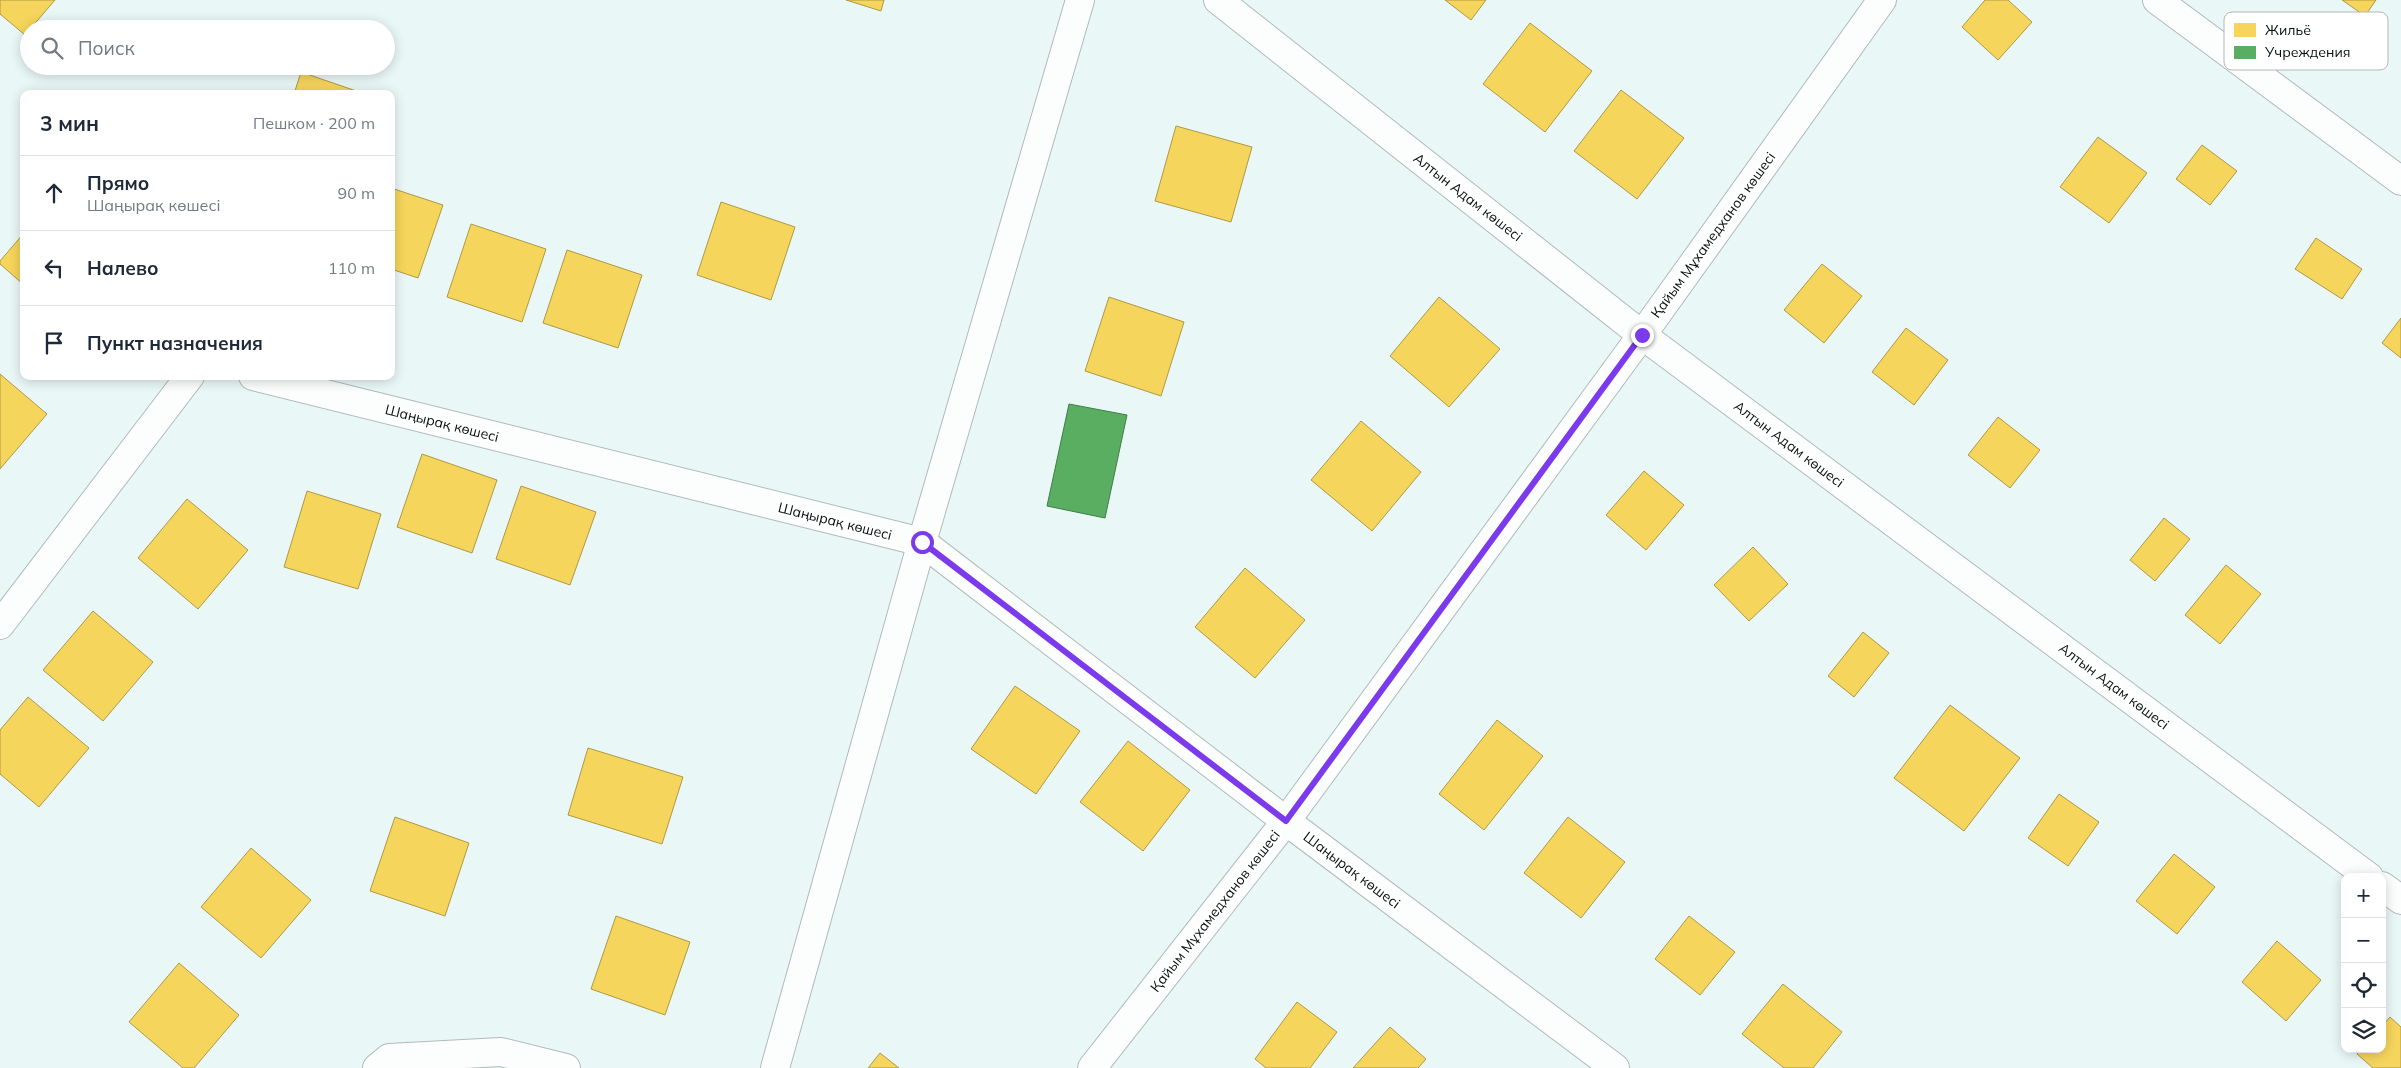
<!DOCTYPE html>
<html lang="ru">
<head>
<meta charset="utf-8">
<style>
  body { margin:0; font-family:Mulish,sans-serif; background:#f6f6f7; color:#1f2937 }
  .controls { position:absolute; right:15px; bottom:15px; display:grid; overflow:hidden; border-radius:10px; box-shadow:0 2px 12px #0003 }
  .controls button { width:45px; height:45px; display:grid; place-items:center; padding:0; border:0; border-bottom:1px solid #e0e1e3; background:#fff; color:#1f2937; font:25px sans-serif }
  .stop { position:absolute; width:15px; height:15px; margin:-11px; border:4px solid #7c3aed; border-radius:50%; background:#fff }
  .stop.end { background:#7c3aed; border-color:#fff; box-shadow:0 1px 5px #0008 }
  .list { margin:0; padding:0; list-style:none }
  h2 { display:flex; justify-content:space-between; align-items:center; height:65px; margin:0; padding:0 20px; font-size:21px }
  h2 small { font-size:16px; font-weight:400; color:#747a83 }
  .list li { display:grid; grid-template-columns:32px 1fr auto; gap:15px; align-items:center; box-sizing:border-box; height:75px; padding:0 20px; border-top:1px solid #e0e1e3 }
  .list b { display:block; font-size:19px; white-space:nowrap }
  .list p { margin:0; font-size:16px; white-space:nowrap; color:#747a83 }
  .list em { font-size:16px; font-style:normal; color:#747a83 }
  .icon { flex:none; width:28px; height:28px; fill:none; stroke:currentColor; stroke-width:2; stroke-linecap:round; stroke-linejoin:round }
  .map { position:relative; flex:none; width:2401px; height:1068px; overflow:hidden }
  .search { position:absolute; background:#fff; box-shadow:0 2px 12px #0003; left:20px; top:20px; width:375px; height:55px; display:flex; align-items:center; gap:12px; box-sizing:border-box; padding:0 18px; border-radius:28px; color:#747a83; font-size:19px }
  .panel { position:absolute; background:#fff; box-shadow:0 2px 12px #0003; left:20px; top:90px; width:375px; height:290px; border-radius:10px }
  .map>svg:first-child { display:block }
</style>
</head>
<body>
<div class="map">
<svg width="2401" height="1068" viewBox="0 0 2401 1068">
  <rect width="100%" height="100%" fill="#e9f8f7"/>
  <g fill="#f6d55c" stroke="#ae9945">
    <polygon points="0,0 55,0 25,35 0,14"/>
    <polygon points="846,0 884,0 881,11"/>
    <polygon points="1445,0 1486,0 1471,20"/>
    <polygon points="1985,0 2008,0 2032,22 1998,60 1962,27"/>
    <polygon points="2342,0 2376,0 2365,16"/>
    <polygon points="1530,23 1592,71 1545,132 1483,84"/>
    <polygon points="301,72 365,94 294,94"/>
    <polygon points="1621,90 1684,138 1637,199 1574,151"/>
    <polygon points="1176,126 1252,147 1231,222 1155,201"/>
    <polygon points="2098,137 2147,173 2109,223 2060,187"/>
    <polygon points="2202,145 2237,171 2210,205 2176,179"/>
    <polygon points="391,188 443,205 418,278 391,269"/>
    <polygon points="721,202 795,227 771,300 697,275"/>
    <polygon points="471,224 546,249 522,322 447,297"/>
    <polygon points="24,233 24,285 0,264 0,261"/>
    <polygon points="2316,238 2362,269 2342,299 2295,269"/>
    <polygon points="567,250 642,275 618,348 543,323"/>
    <polygon points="1822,264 1862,296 1824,343 1784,310"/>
    <polygon points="1109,297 1184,322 1161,396 1085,371"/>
    <polygon points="1439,297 1500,349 1449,407 1390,356"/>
    <polygon points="2401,318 2401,358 2382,343"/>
    <polygon points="1906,328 1948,360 1914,405 1872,372"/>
    <polygon points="0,374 47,414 0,469"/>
    <polygon points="1998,417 2040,450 2010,488 1968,455"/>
    <polygon points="1361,421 1421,472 1372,531 1311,480"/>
    <polygon points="422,454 497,480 472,553 397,527"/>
    <polygon points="1644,471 1684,505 1646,550 1606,515"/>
    <polygon points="521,486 596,512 570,585 496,559"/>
    <polygon points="307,491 381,514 358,589 284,567"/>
    <polygon points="187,499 248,550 198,609 138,558"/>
    <polygon points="2164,518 2190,539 2155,581 2130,560"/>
    <polygon points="1753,547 1788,584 1749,621 1714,585"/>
    <polygon points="2226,565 2261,594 2220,644 2185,615"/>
    <polygon points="1245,568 1305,620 1255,678 1195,627"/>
    <polygon points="93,611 153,662 103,721 43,670"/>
    <polygon points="1863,632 1889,653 1854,697 1828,676"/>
    <polygon points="1015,686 1080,731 1036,794 971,749"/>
    <polygon points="28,697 89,748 39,807 0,774 0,730"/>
    <polygon points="1950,705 2020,758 1964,831 1894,778"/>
    <polygon points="1497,720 1543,756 1484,830 1439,794"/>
    <polygon points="1128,741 1190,790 1143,851 1080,802"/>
    <polygon points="588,748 683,777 662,844 568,815"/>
    <polygon points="2059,794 2099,822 2068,866 2028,838"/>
    <polygon points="395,817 469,843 445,916 370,891"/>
    <polygon points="1568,817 1625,862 1581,918 1524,873"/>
    <polygon points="251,848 311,900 261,958 201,907"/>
    <polygon points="2174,854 2215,887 2177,934 2136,901"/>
    <polygon points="616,916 690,942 665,1015 591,989"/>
    <polygon points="1689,916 1735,952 1700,995 1655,959"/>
    <polygon points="2277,941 2321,980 2286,1021 2242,982"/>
    <polygon points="179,963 239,1015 194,1068 183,1068 129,1022"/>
    <polygon points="1783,984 1842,1032 1813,1068 1784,1068 1742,1034"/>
    <polygon points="1297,1002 1337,1032 1310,1068 1266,1068 1255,1059"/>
    <polygon points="2390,1017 2401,1027 2401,1068 2373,1068 2357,1054 2361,1049 2382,1049 2382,1026"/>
    <polygon points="1390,1027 1426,1059 1418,1068 1353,1068"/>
    <polygon points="880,1053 899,1068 868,1068"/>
  </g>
  <polygon fill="#5aae61" stroke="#407e48" points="1069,404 1127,415 1105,518 1047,506"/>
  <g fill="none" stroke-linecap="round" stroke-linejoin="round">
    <defs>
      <g id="minor">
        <polyline points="1218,0 1642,335 2369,877"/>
        <polyline points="2157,0 2401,181"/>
        <polyline points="253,376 922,542 1286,821 1615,1068"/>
        <polyline points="0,625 190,376"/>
        <polyline points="2382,886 2401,900"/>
        <polyline points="377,1068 389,1058 501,1052 566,1068"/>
        <polyline points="775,1068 922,542 1080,0"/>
      </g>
      <polyline id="tertiary" points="1092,1068 1286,821 1642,335 1882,0"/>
    </defs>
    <use href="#minor" stroke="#afbbb9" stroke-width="30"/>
    <use href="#tertiary" stroke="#afbbb9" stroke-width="30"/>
    <use href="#minor" stroke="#fcfefe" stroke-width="28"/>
    <use href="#tertiary" stroke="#fcfefe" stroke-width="28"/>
  </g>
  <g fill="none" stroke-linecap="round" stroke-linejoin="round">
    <polyline stroke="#7c3aed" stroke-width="6" points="922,542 1286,821 1642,335"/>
  </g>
  <g text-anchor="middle" stroke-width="5" stroke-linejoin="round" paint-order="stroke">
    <g font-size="14" fill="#050e0e" stroke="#fff">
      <text transform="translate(1468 197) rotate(38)" y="5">Алтын Адам көшесі</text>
      <text transform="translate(1713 235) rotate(-54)" y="5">Қайым Мұхамедханов көшесі</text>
      <text transform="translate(442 423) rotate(14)" y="5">Шаңырақ көшесі</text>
      <text transform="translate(1789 444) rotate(37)" y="5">Алтын Адам көшесі</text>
      <text transform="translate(835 521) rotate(14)" y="5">Шаңырақ көшесі</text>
      <text transform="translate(2114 686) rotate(37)" y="5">Алтын Адам көшесі</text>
      <text transform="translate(1352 870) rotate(37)" y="5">Шаңырақ көшесі</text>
      <text transform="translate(1215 911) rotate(-52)" y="5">Қайым Мұхамедханов көшесі</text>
    </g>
  </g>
  <rect x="2224" y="12" width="164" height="58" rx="8" fill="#fff" stroke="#b4b7b7" stroke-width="1"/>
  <rect x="2234" y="23" width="22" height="14" fill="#f6d55c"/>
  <rect x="2234" y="46" width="22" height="13" fill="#5aae61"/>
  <g font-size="14" fill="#050e0e">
    <text x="2265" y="35">Жильё</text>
    <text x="2265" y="57">Учреждения</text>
  </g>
</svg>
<div class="controls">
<button>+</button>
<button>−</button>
<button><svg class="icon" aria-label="locate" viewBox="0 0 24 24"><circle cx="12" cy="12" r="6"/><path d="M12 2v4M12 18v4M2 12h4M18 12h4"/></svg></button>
<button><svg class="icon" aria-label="layers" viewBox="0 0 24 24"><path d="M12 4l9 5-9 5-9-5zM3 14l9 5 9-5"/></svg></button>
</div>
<div class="stop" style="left:922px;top:542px"></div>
<div class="stop end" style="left:1642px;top:335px"></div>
<div class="search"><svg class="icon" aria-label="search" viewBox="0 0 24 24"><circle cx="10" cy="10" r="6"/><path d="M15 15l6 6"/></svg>Поиск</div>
<section class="panel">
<h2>3 мин<small>Пешком · 200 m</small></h2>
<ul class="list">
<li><svg class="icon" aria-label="ahead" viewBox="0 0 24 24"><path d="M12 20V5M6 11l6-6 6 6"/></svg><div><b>Прямо</b><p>Шаңырақ көшесі</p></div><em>90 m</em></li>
<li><svg class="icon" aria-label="left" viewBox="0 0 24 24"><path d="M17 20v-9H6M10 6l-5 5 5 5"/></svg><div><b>Налево</b></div><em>110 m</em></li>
<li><svg class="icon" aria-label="arrive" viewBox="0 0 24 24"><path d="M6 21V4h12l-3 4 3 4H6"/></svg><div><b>Пункт назначения</b></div></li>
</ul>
</section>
</div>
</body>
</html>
